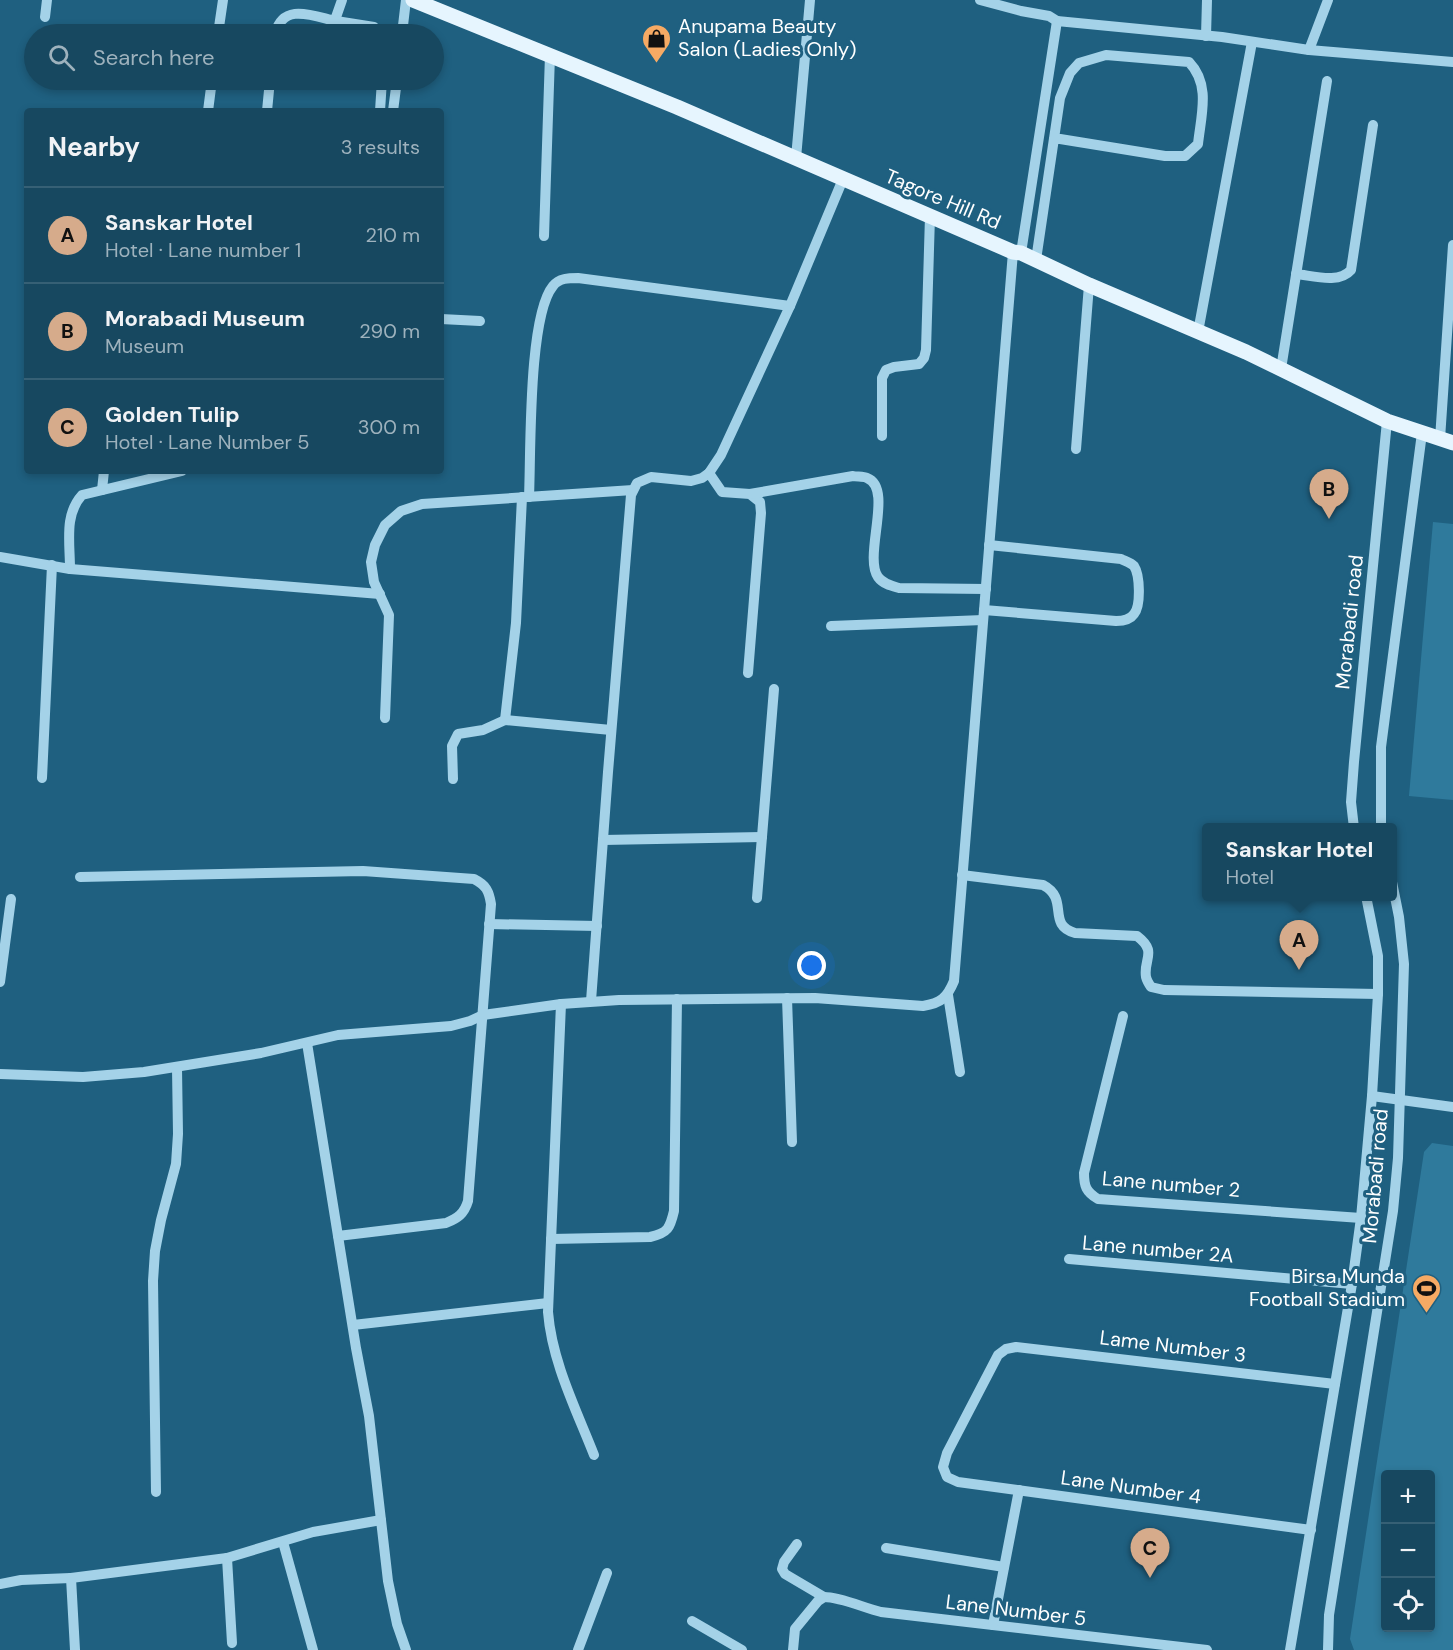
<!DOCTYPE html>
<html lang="en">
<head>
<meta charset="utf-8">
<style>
  body { margin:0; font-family:"DM Sans",sans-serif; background:#245269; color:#f1f3f6 }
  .controls { position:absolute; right:18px; bottom:18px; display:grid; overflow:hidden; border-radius:6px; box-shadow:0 3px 9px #0003 }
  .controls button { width:54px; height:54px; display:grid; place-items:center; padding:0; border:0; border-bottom:2px solid #366075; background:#174860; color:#f1f3f6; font:30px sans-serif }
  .you { position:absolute; left:812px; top:966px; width:21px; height:21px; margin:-15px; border:4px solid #fff; border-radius:50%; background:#1a73e8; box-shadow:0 0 0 9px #1a73e833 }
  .badge { display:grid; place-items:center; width:39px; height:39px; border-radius:50%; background:#d6ab8b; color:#111; font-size:20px; font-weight:700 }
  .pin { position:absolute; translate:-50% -50px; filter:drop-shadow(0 2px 3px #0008) }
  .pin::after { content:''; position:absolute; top:32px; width:21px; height:18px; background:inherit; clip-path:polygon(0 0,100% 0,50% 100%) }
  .popup { position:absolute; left:1202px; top:823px; width:195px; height:78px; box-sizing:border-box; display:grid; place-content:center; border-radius:6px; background:#174860; filter:drop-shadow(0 2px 4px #0005); font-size:20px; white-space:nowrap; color:#9eb2bd }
  .popup b { font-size:22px; color:#f1f3f6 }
  .popup::after { content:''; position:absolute; left:50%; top:100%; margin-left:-12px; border:12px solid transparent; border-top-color:#174860 }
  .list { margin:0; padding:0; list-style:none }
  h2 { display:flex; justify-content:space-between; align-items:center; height:78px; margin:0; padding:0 24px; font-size:26px }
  h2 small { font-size:20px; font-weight:400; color:#9eb2bd }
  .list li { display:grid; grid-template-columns:39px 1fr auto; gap:18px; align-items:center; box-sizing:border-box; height:96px; padding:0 24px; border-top:2px solid #366075 }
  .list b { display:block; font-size:22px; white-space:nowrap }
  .list p { margin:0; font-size:20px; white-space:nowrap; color:#9eb2bd }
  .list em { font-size:20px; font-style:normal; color:#9eb2bd }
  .icon { flex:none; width:33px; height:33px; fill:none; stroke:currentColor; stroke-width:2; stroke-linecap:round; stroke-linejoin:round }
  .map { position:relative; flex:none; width:1453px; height:1650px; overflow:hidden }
  .search { position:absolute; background:#174860; box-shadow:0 3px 9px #0003; left:24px; top:24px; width:420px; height:66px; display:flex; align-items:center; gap:15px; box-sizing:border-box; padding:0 21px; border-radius:33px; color:#9eb2bd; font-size:22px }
  .panel { position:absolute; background:#174860; box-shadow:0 3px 9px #0003; left:24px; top:108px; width:420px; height:366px; border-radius:6px }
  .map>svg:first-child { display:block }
</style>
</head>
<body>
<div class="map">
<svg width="1453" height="1650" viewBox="0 0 1453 1650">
  <rect width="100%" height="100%" fill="#1f6080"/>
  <g fill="#2f7a9c" fill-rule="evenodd">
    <polygon points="1433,522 1453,524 1453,800 1409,796"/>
    <path d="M1432 1143 1453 1146V1650H1354L1350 1639 1424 1152ZM1386 1474H1430V1628H1386Z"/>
  </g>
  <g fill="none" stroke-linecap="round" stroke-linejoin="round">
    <g stroke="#a4d2e8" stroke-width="10">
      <polyline points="980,0 1021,11 1049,16 1057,21"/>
      <polyline points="45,17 47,0"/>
      <polyline points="335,20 342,0"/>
      <polyline points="218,34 223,0"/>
      <path d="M275 34C283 2 313 16 336 21 349 23 361 25 374 27L381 34"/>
      <polyline points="402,34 406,0"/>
      <polyline points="1206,36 1207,0"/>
      <polyline points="1309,50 1453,62"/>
      <polyline points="208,111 212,80"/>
      <polyline points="267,111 270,80"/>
      <polyline points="380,111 382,80"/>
      <polyline points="393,111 397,80"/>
      <polyline points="796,158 810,0"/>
      <polyline points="544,236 550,55"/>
      <polyline points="1021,253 1057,21 1222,37 1309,50 1328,0"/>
      <path d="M1036 260 1060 98 1070 73 1079 63 1106 55 1189 62C1211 85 1201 115 1198 144L1185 156H1165L1054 138"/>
      <path d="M1296 274C1314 276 1339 284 1351 270L1373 125"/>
      <polyline points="441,319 480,321"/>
      <polyline points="1198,332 1252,42"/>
      <polyline points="1281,369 1327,81"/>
      <polyline points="882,436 882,378 886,370 894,367 919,364 924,358 926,350 930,216"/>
      <polyline points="1440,439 1453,245"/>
      <polyline points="1076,449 1089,285"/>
      <polyline points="709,473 722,492 750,494 760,502 761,513 748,673"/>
      <polyline points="102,490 104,471"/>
      <path d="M750 494 853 476C857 477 863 476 867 478 894 488 863 556 878 577 883 584 892 586 899 588L986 589"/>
      <polyline points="522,497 516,623 505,720 611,730"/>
      <path d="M529 497C531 453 528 316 553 286 559 278 569 278 578 278L790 306"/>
      <polyline points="0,557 70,569 380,594"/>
      <path d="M70 569C70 542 64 515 82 495L182 471"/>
      <path d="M984 610 1116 621C1123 621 1130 620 1134 614 1141 606 1140 575 1134 566 1131 563 1125 561 1121 559L989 545"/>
      <polyline points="831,626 983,620"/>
      <polyline points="385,718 389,615 374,582 371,562 375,545 385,525 401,511 422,504 633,490"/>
      <polyline points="42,778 52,565"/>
      <polyline points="453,779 452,746 458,734 483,730 505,720"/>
      <polyline points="1354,828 1351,802 1354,762 1387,421"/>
      <polyline points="1381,828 1381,747 1422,433"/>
      <polyline points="603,840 762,837"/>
      <path d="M962 875 1043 885C1070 899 1046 925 1075 933L1137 936C1158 952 1143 959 1146 977 1147 981 1149 984 1151 987L1164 990 1378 994"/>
      <path d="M80 877 363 871 474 879C486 885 489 891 491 904L468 1201C464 1214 458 1218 446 1223L338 1236"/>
      <polyline points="757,898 774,689"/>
      <polyline points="489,924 597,926"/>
      <polyline points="0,982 11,899"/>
      <polyline points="948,995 960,1072"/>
      <polyline points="787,998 792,1142"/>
      <polyline points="591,1001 608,772 631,495 637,483 651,477 691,481 702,478 709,473 721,455 790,306 843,179"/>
      <path d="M561 1004 548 1312C552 1362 576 1409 594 1455"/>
      <path d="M1123 1016 1084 1173C1084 1186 1086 1192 1098 1199L1361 1218"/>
      <polyline points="307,1043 356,1348 369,1416 388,1581 397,1624 406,1650"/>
      <path d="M0 1074 83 1077 144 1072 261 1053 338 1035 451 1026 470 1021 483 1015 561 1004 619 1000 815 998 923 1006C941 1003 947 998 954 981L1013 252"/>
      <polyline points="1372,1096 1453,1107"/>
      <path d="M551 1239 650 1237C668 1233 670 1228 674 1211L677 999"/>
      <polyline points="1069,1259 1352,1284"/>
      <polyline points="353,1325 548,1303"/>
      <polyline points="156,1492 153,1281 155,1251 161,1220 176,1164 178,1134 177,1068"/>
      <polyline points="1311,1530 958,1482 947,1477 943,1467 947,1453 998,1355 1006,1349 1016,1347 1335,1384"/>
      <polyline points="283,1542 313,1650"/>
      <path d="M797 1544 784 1562 782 1569 785 1574 824 1597C841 1597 864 1608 881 1612L1207 1650"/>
      <polyline points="886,1548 1004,1567"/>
      <polyline points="227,1558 232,1643"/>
      <polyline points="0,1584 21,1580 71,1578"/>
      <polyline points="692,1621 742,1650"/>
      <polyline points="993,1625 1019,1490"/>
      <polyline points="75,1650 71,1578 227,1558 313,1532 381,1520"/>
      <polyline points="578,1650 607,1573"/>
      <polyline points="793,1650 795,1629 818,1601 824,1597"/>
      <polyline points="1290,1650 1352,1284 1361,1218 1372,1096 1378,994 1378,956 1366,896"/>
      <polyline points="1328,1650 1329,1615 1393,1211 1398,1158 1404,964 1399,917 1392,882"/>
    </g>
    <polyline stroke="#e6f5fe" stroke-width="15" points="413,0 677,107 1013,252 1021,253 1089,285 1246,352 1387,421 1453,443"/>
  </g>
  <defs>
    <symbol id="shop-pin" viewBox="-11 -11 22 30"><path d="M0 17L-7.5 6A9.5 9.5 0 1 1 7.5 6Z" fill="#f6aa64" stroke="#1f6080"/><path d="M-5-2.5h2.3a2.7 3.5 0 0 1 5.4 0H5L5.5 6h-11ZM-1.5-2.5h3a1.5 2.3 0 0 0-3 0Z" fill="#111"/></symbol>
    <symbol id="stadium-pin" viewBox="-11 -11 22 30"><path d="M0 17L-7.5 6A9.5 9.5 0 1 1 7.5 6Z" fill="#f6aa64" stroke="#1f6080"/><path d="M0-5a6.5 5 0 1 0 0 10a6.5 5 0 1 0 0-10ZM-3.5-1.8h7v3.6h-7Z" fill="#111"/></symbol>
  </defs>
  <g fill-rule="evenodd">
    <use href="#shop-pin" x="640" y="22" width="33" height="45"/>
    <use href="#stadium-pin" x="1410" y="1272" width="33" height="45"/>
  </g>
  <g text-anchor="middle" stroke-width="6" stroke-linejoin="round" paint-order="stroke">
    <g font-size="20" fill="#fff" stroke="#1f6080" text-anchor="start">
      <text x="678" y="33">Anupama Beauty<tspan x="678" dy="23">Salon (Ladies Only)</tspan></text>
      <text x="1405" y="1283" text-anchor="end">Birsa Munda<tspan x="1405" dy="23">Football Stadium</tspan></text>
    </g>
    <g font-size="20" fill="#fff" stroke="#1f6080">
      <text transform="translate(943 199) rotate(23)" y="7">Tagore Hill Rd</text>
      <text transform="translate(1349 622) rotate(-84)" y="7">Morabadi road</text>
      <text transform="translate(1375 1176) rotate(-85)" y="7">Morabadi road</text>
      <text transform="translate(1171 1184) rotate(5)" y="7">Lane number 2</text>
      <text transform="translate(1158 1249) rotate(5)" y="7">Lane number 2A</text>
      <text transform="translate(1173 1346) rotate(7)" y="7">Lame Number 3</text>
      <text transform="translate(1131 1487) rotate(8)" y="7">Lane Number 4</text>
      <text transform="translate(1016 1610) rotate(7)" y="7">Lane Number 5</text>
    </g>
  </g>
</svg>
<div class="controls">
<button>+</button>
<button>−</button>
<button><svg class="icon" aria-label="locate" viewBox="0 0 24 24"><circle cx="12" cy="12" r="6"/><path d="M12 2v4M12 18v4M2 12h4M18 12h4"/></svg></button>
</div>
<div class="you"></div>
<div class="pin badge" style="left:1299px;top:970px">A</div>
<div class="popup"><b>Sanskar Hotel</b>Hotel</div>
<div class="pin badge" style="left:1329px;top:519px">B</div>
<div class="pin badge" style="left:1150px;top:1578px">C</div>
<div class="search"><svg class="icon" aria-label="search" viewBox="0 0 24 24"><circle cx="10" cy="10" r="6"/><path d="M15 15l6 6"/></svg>Search here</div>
<section class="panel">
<h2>Nearby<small>3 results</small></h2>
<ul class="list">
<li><span class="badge">A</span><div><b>Sanskar Hotel</b><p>Hotel · Lane number 1</p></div><em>210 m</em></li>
<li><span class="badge">B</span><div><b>Morabadi Museum</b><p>Museum</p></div><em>290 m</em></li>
<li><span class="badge">C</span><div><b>Golden Tulip</b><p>Hotel · Lane Number 5</p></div><em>300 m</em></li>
</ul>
</section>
</div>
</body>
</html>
